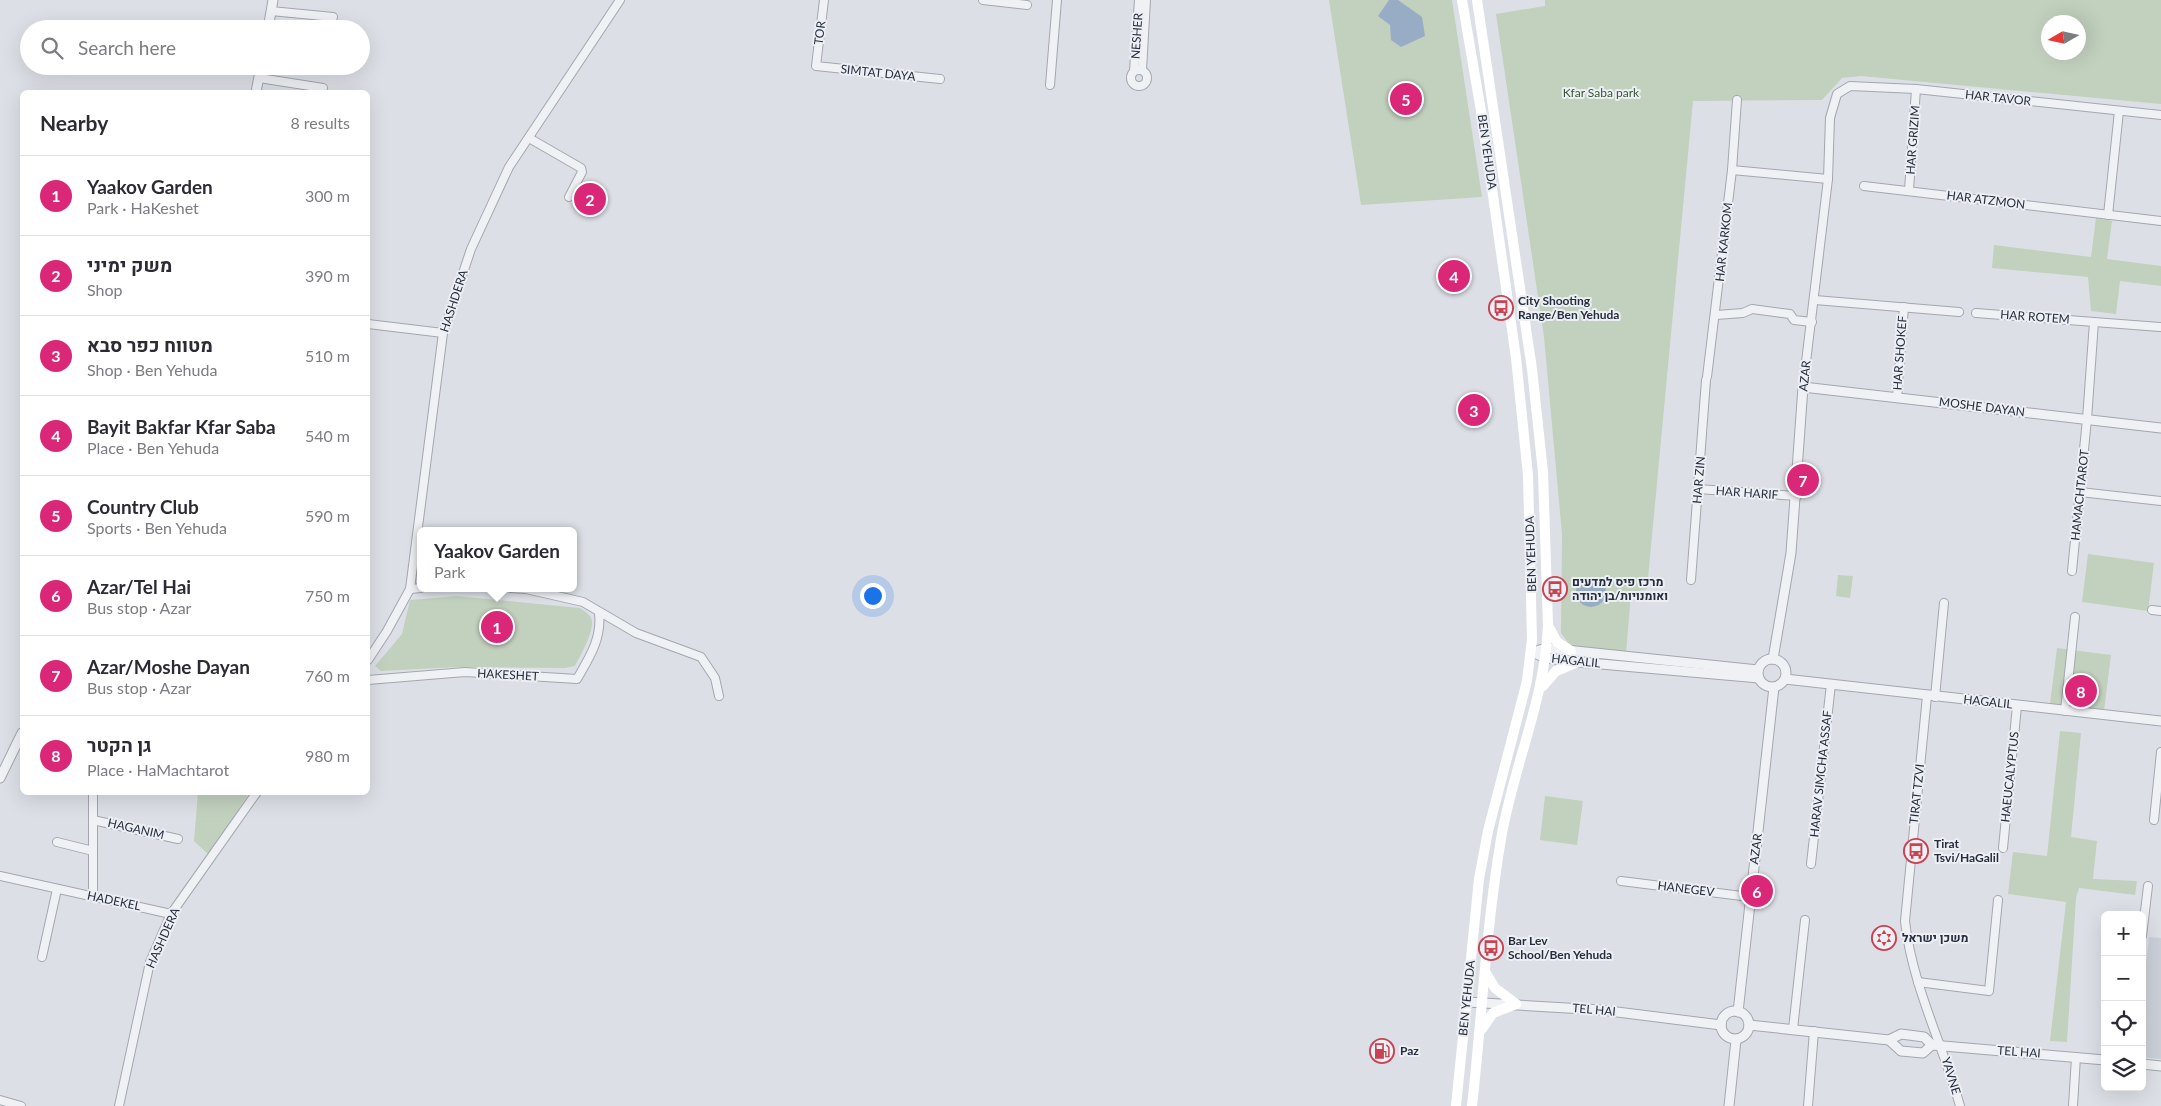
<!DOCTYPE html>
<html lang="en">
<head>
<meta charset="utf-8">
<style>
  body { margin:0; font-family:Lato,Heebo,sans-serif; background:#f7f7f7; color:#2b2b33 }
  .controls { position:absolute; right:15px; bottom:15px; display:grid; overflow:hidden; border-radius:8px; box-shadow:0 5px 20px #0002 }
  .controls button { width:45px; height:45px; display:grid; place-items:center; padding:0; border:0; border-bottom:1px solid #e1e1e2; background:#fff; color:#2b2b33; font:25px sans-serif }
  .compass { position:absolute; left:2041px; top:15px; width:45px; height:45px; border-radius:50%; background:#fff; box-shadow:0 5px 20px #0002; rotate:261deg }
  .you { position:absolute; left:872px; top:595px; width:18px; height:18px; margin:-12px; border:4px solid #fff; border-radius:50%; background:#1a73e8; box-shadow:0 0 0 8px #1a73e833 }
  .badge { display:grid; place-items:center; width:32px; height:32px; border-radius:50%; background:#db2777; color:#fff; font-size:16px; font-weight:700 }
  .pin { position:absolute; translate:-50% -50%; border:2px solid #fff; box-shadow:0 1px 5px #0006 }
  .popup { position:absolute; left:417px; top:527px; width:160px; height:65px; box-sizing:border-box; display:grid; place-content:center; border-radius:8px; background:#fff; filter:drop-shadow(0 1px 4px #0005); font-size:16px; white-space:nowrap; color:#7c7c81 }
  .popup b { font-size:19px; color:#2b2b33 }
  .popup::after { content:''; position:absolute; left:50%; top:100%; margin-left:-10px; border:10px solid transparent; border-top-color:#fff }
  .list { margin:0; padding:0; list-style:none }
  h2 { display:flex; justify-content:space-between; align-items:center; height:65px; margin:0; padding:0 20px; font-size:21px }
  h2 small { font-size:16px; font-weight:400; color:#7c7c81 }
  .list li { display:grid; grid-template-columns:32px 1fr auto; gap:15px; align-items:center; box-sizing:border-box; height:80px; padding:0 20px; border-top:1px solid #e1e1e2 }
  .list b { display:block; font-size:19px; white-space:nowrap }
  .list p { margin:0; font-size:16px; white-space:nowrap; color:#7c7c81 }
  .list em { font-size:16px; font-style:normal; color:#7c7c81 }
  .icon { flex:none; width:28px; height:28px; fill:none; stroke:currentColor; stroke-width:2; stroke-linecap:round; stroke-linejoin:round }
  .map { position:relative; flex:none; width:2161px; height:1106px; overflow:hidden }
  .search { position:absolute; background:#fff; box-shadow:0 5px 20px #0002; left:20px; top:20px; width:350px; height:55px; display:flex; align-items:center; gap:12px; box-sizing:border-box; padding:0 18px; border-radius:28px; color:#7c7c81; font-size:19px }
  .panel { position:absolute; background:#fff; box-shadow:0 5px 20px #0002; left:20px; top:90px; width:350px; height:705px; border-radius:8px }
  .map>svg:first-child { display:block }
</style>
</head>
<body>
<div class="map">
<svg width="2161" height="1106" viewBox="0 0 2161 1106">
  <rect width="100%" height="100%" fill="#dce0e6"/>
  <polygon fill="#cbcfd8" points="2149,937 2161,938 2161,1059 2142,1057 2142,999"/>
  <g fill="#c2d0be" fill-rule="evenodd">
    <polygon points="1329,0 1452,0 1482,197 1361,205"/>
    <path d="M1545 0H2161V104L1861 76 1842 78 1822 100 1693 101 1647 589 1631 593 1626 654 1572 648 1561 633 1562 534 1544 337 1496 14 1545 6ZM2048 22H2078V52H2048Z"/>
    <polygon points="2096,218 2112,221 2107,259 2161,266 2161,286 2120,281 2116,314 2091,311 2088,277 1992,268 1994,245 2091,257"/>
    <polygon points="2088,554 2154,563 2148,611 2082,602"/>
    <polygon points="1838,575 1853,576 1850,598 1836,596"/>
    <path d="M457 596 580 608C583 610 587 613 590 616 598 626 580 656 575 666L565 668 457 667 381 671 375 666 402 634 410 600Z"/>
    <polygon points="2057,648 2111,655 2104,711 2050,704"/>
    <polygon points="2060,731 2081,733 2071,837 2097,841 2093,879 2137,881 2135,895 2079,888 2076,898 2067,1042 2050,1041 2066,902 2008,894 2013,852 2047,856"/>
    <polygon points="198,793 249,793 209,855 194,841"/>
    <polygon points="1545,796 1583,801 1577,845 1540,840"/>
  </g>
  <g fill="#98acc6">
    <polygon points="1389,0 1398,0 1422,17 1425,36 1401,47 1391,40 1390,25 1378,16"/>
    <circle cx="1591" cy="592" r="15"/>
  </g>
  <g fill="none" stroke-linecap="round" stroke-linejoin="round">
    <defs>
      <g id="minor">
        <polyline points="824,0 816,66 940,79"/>
        <polyline points="983,0 1027,5"/>
        <polyline points="271,11 333,17"/>
        <circle cx="1139" cy="78" r="8"/>
        <polyline points="1142,70 1146,0"/>
        <polyline points="1134,71 1139,0"/>
        <polyline points="259,78 323,88"/>
        <polyline points="1050,85 1057,0"/>
        <polyline points="1737,100 1732,170 1828,179"/>
        <polyline points="529,138 581,168 582,172 569,197"/>
        <polyline points="1864,186 2161,221"/>
        <polyline points="1909,190 1916,89"/>
        <polyline points="2108,215 2119,111"/>
        <polyline points="1815,300 1959,312"/>
        <polyline points="1976,313 2160,327"/>
        <polyline points="1716,315 1743,313 1752,309 1790,314 1794,320 1812,322"/>
        <polyline points="368,324 443,333"/>
        <polyline points="1707,377 1732,170"/>
        <polyline points="1803,387 1828,179 1830,118 1837,94 1850,86 1916,89 2161,115"/>
        <polyline points="1897,398 1904,307"/>
        <polyline points="1698,489 1797,496"/>
        <polyline points="2080,492 2161,501"/>
        <polyline points="2072,571 2087,419 2094,322"/>
        <polyline points="1691,580 1706,380"/>
        <polyline points="511,588 526,589 583,602 636,633 701,657 715,678 719,696"/>
        <polyline points="410,589 421,588"/>
        <polyline points="2152,610 2161,611"/>
        <polyline points="368,660 387,631 410,589 443,333 471,249 509,167 620,0"/>
        <path d="M368 680 465 672 577 679C589 658 602 639 599 613"/>
        <path d="M1927 696 1905 921C1912 985 1943 1045 1960 1106"/>
        <polyline points="1935,697 1944,603"/>
        <polyline points="2065,711 2075,617"/>
        <polyline points="93,792 93,896"/>
        <polyline points="93,820 178,839"/>
        <polyline points="2154,820 2161,752"/>
        <polyline points="57,842 93,851"/>
        <polyline points="2003,848 2017,706"/>
        <polyline points="1811,864 1831,684"/>
        <polyline points="0,876 171,914"/>
        <polyline points="1621,881 1750,897"/>
        <polyline points="2142,936 2148,886"/>
        <polyline points="42,957 57,889"/>
        <polyline points="1918,982 1989,991 1998,900"/>
        <polyline points="1793,1029 1805,920"/>
        <polyline points="0,1100 21,1106"/>
        <polyline points="119,1106 150,962 171,914 257,792"/>
        <polyline points="1808,1106 1814,1031"/>
        <polyline points="2073,1106 2076,1057"/>
      </g>
      <g id="tertiary">
        <polyline points="268,29 273,0"/>
        <polyline points="256,92 261,66"/>
        <polyline points="1539,650 1547,648 1758,670"/>
        <polyline points="1532,652 1546,658 1578,662 1759,678"/>
        <circle cx="1772" cy="673" r="14"/>
        <polyline points="1773,659 1791,553 1803,387 2161,428"/>
        <polyline points="1785,679 2161,721"/>
        <polyline points="0,778 22,733"/>
        <polyline points="1467,1002 1601,1010 1721,1025"/>
        <circle cx="1735" cy="1025" r="14"/>
        <polyline points="1738,1012 1774,687"/>
        <polyline points="1749,1025 1889,1040 1901,1034 1924,1037 1932,1045 2105,1060"/>
        <polyline points="1889,1040 1901,1051 1923,1053 1932,1045"/>
        <polyline points="2142,1064 2161,1066"/>
        <polyline points="1729,1106 1736,1040"/>
      </g>
    </defs>
    <use href="#minor" stroke="#a2a7b0" stroke-width="10"/>
    <use href="#tertiary" stroke="#a2a7b0" stroke-width="11"/>
    <use href="#minor" stroke="#eff1f5" stroke-width="8"/>
    <use href="#tertiary" stroke="#eff1f5" stroke-width="9"/>
    <g stroke="#fff" stroke-width="10">
      <polyline points="1549,627 1557,642 1571,651"/>
      <polyline points="1543,686 1556,671 1578,662"/>
      <polyline points="1486,973 1495,988 1516,1004"/>
      <polyline points="1482,1029 1493,1013 1516,1004"/>
      <polyline points="1456,1106 1479,879 1488,831 1527,681 1532,639 1528,475 1516,358 1481,111 1462,0"/>
      <path d="M1472 1106C1482 1017 1486 927 1501 839 1513 767 1545 700 1548 625L1543 472 1532 369 1477 0"/>
    </g>
  </g>
  <defs>
    <symbol id="bus-ring" viewBox="-11 -11 22 22"><circle r="9.5" fill="#eceff4" stroke="#ca4251" stroke-width="1.5"/><path d="M-5-6H5V4H4V6H2V4H-2V6H-4V4H-5ZM-3.5-4V0h7V-4ZM-3.5 1.2v1.5H-2V1.2ZM2 1.2v1.5H3.5V1.2Z" fill="#ca4251"/></symbol>
    <symbol id="synagogue-ring" viewBox="-11 -11 22 22"><circle r="9.5" fill="#eceff4" stroke="#ca4251" stroke-width="1.5"/><path d="M0-6.5L5.6 3.2H-5.6ZM0 6.5L5.6-3.2H-5.6Z" fill="#ca4251"/></symbol>
    <symbol id="fuel-ring" viewBox="-11 -11 22 22"><circle r="9.5" fill="#eceff4" stroke="#ca4251" stroke-width="1.5"/><path d="M-5.5-6h7V0h2V4h1.3V-2.5L3-4.5l.8-.8L6-3V5H2.5V1h-1V6h-7ZM-4.2-4.7v3.2H.2V-4.7Z" fill="#ca4251"/></symbol>
  </defs>
  <g fill-rule="evenodd">
    <use href="#bus-ring" x="1487" y="294" width="28" height="28"/>
    <use href="#bus-ring" x="1541" y="575" width="28" height="28"/>
    <use href="#bus-ring" x="1902" y="837" width="28" height="28"/>
    <use href="#synagogue-ring" x="1870" y="924" width="28" height="28"/>
    <use href="#bus-ring" x="1477" y="934" width="28" height="28"/>
    <use href="#fuel-ring" x="1368" y="1037" width="28" height="28"/>
  </g>
  <g text-anchor="middle" stroke-width="4" stroke-linejoin="round" paint-order="stroke">
    <g font-size="12" fill="#262d3c" stroke="#eceff4">
      <text transform="translate(820 33) rotate(-83)" y="4">TOR</text>
      <text transform="translate(1137 36) rotate(-86)" y="4">NESHER</text>
      <text transform="translate(878 73) rotate(6)" y="4">SIMTAT DAYA</text>
      <text transform="translate(1998 98) rotate(6)" y="4">HAR TAVOR</text>
      <text transform="translate(1913 140) rotate(-86)" y="4">HAR GRIZIM</text>
      <text transform="translate(1487 152) rotate(82)" y="4">BEN YEHUDA</text>
      <text transform="translate(1986 200) rotate(7)" y="4">HAR ATZMON</text>
      <text transform="translate(1724 242) rotate(-84)" y="4">HAR KARKOM</text>
      <text transform="translate(454 301) rotate(-72)" y="4">HASHDERA</text>
      <text transform="translate(2035 317) rotate(4)" y="4">HAR ROTEM</text>
      <text transform="translate(1900 353) rotate(-86)" y="4">HAR SHOKEF</text>
      <text transform="translate(1805 376) rotate(-84)" y="4">AZAR</text>
      <text transform="translate(1982 407) rotate(7)" y="4">MOSHE DAYAN</text>
      <text transform="translate(1699 480) rotate(-85)" y="4">HAR ZIN</text>
      <text transform="translate(1747 493) rotate(4)" y="4">HAR HARIF</text>
      <text transform="translate(2080 495) rotate(-84)" y="4">HAMACHTAROT</text>
      <text transform="translate(1531 554) rotate(-92)" y="4">BEN YEHUDA</text>
      <text transform="translate(1576 661) rotate(6)" y="4">HAGALIL</text>
      <text transform="translate(508 675) rotate(3)" y="4">HAKESHET</text>
      <text transform="translate(1988 702) rotate(6)" y="4">HAGALIL</text>
      <text transform="translate(1821 774) rotate(-84)" y="4">HARAV SIMCHA ASSAF</text>
      <text transform="translate(2010 777) rotate(-84)" y="4">HAEUCALYPTUS</text>
      <text transform="translate(1917 794) rotate(-84)" y="4">TIRAT TZVI</text>
      <text transform="translate(136 829) rotate(13)" y="4">HAGANIM</text>
      <text transform="translate(1756 849) rotate(-83)" y="4">AZAR</text>
      <text transform="translate(1686 889) rotate(7)" y="4">HANEGEV</text>
      <text transform="translate(114 901) rotate(12)" y="4">HADEKEL</text>
      <text transform="translate(163 938) rotate(-66)" y="4">HASHDERA</text>
      <text transform="translate(1467 998) rotate(-84)" y="4">BEN YEHUDA</text>
      <text transform="translate(1594 1010) rotate(5)" y="4">TEL HAI</text>
      <text transform="translate(2019 1052) rotate(4)" y="4">TEL HAI</text>
      <text transform="translate(1951 1076) rotate(73)" y="4">YAVNE</text>
    </g>
    <g font-size="12" fill="#395734" stroke="#eceff4">
      <text x="1601" y="97">Kfar Saba park</text>
    </g>
    <g font-size="12" font-weight="bold" fill="#262d3c" stroke="#eceff4" text-anchor="start">
      <text x="1518" y="305">City Shooting<tspan x="1518" dy="14">Range/Ben Yehuda</tspan></text>
      <text x="1572" y="586">מרכז פיס למדעים<tspan x="1572" dy="14">ואומנויות/בן יהודה</tspan></text>
      <text x="1934" y="848">Tirat<tspan x="1934" dy="14">Tsvi/HaGalil</tspan></text>
      <text x="1902" y="942">משכן ישראל</text>
      <text x="1508" y="945">Bar Lev<tspan x="1508" dy="14">School/Ben Yehuda</tspan></text>
      <text x="1400" y="1055">Paz</text>
    </g>
  </g>
</svg>
<div class="controls">
<button>+</button>
<button>−</button>
<button><svg class="icon" aria-label="locate" viewBox="0 0 24 24"><circle cx="12" cy="12" r="6"/><path d="M12 2v4M12 18v4M2 12h4M18 12h4"/></svg></button>
<button><svg class="icon" aria-label="layers" viewBox="0 0 24 24"><path d="M12 4l9 5-9 5-9-5zM3 14l9 5 9-5"/></svg></button>
</div>
<svg class="compass" viewBox="-18 -18 36 36"><path d="M0-13l5 13h-10z" fill="#e53935"/><path d="M0 13l5-13h-10z" fill="#7c7c81"/></svg>
<div class="you"></div>
<div class="pin badge" style="left:497px;top:627px">1</div>
<div class="popup"><b>Yaakov Garden</b>Park</div>
<div class="pin badge" style="left:590px;top:199px">2</div>
<div class="pin badge" style="left:1474px;top:410px">3</div>
<div class="pin badge" style="left:1454px;top:276px">4</div>
<div class="pin badge" style="left:1406px;top:99px">5</div>
<div class="pin badge" style="left:1757px;top:891px">6</div>
<div class="pin badge" style="left:1803px;top:480px">7</div>
<div class="pin badge" style="left:2081px;top:691px">8</div>
<div class="search"><svg class="icon" aria-label="search" viewBox="0 0 24 24"><circle cx="10" cy="10" r="6"/><path d="M15 15l6 6"/></svg>Search here</div>
<section class="panel">
<h2>Nearby<small>8 results</small></h2>
<ul class="list">
<li><span class="badge">1</span><div><b>Yaakov Garden</b><p>Park · HaKeshet</p></div><em>300 m</em></li>
<li><span class="badge">2</span><div><b>משק ימיני</b><p>Shop</p></div><em>390 m</em></li>
<li><span class="badge">3</span><div><b>מטווח כפר סבא</b><p>Shop · Ben Yehuda</p></div><em>510 m</em></li>
<li><span class="badge">4</span><div><b>Bayit Bakfar Kfar Saba</b><p>Place · Ben Yehuda</p></div><em>540 m</em></li>
<li><span class="badge">5</span><div><b>Country Club</b><p>Sports · Ben Yehuda</p></div><em>590 m</em></li>
<li><span class="badge">6</span><div><b>Azar/Tel Hai</b><p>Bus stop · Azar</p></div><em>750 m</em></li>
<li><span class="badge">7</span><div><b>Azar/Moshe Dayan</b><p>Bus stop · Azar</p></div><em>760 m</em></li>
<li><span class="badge">8</span><div><b>גן הקטר</b><p>Place · HaMachtarot</p></div><em>980 m</em></li>
</ul>
</section>
</div>
</body>
</html>
